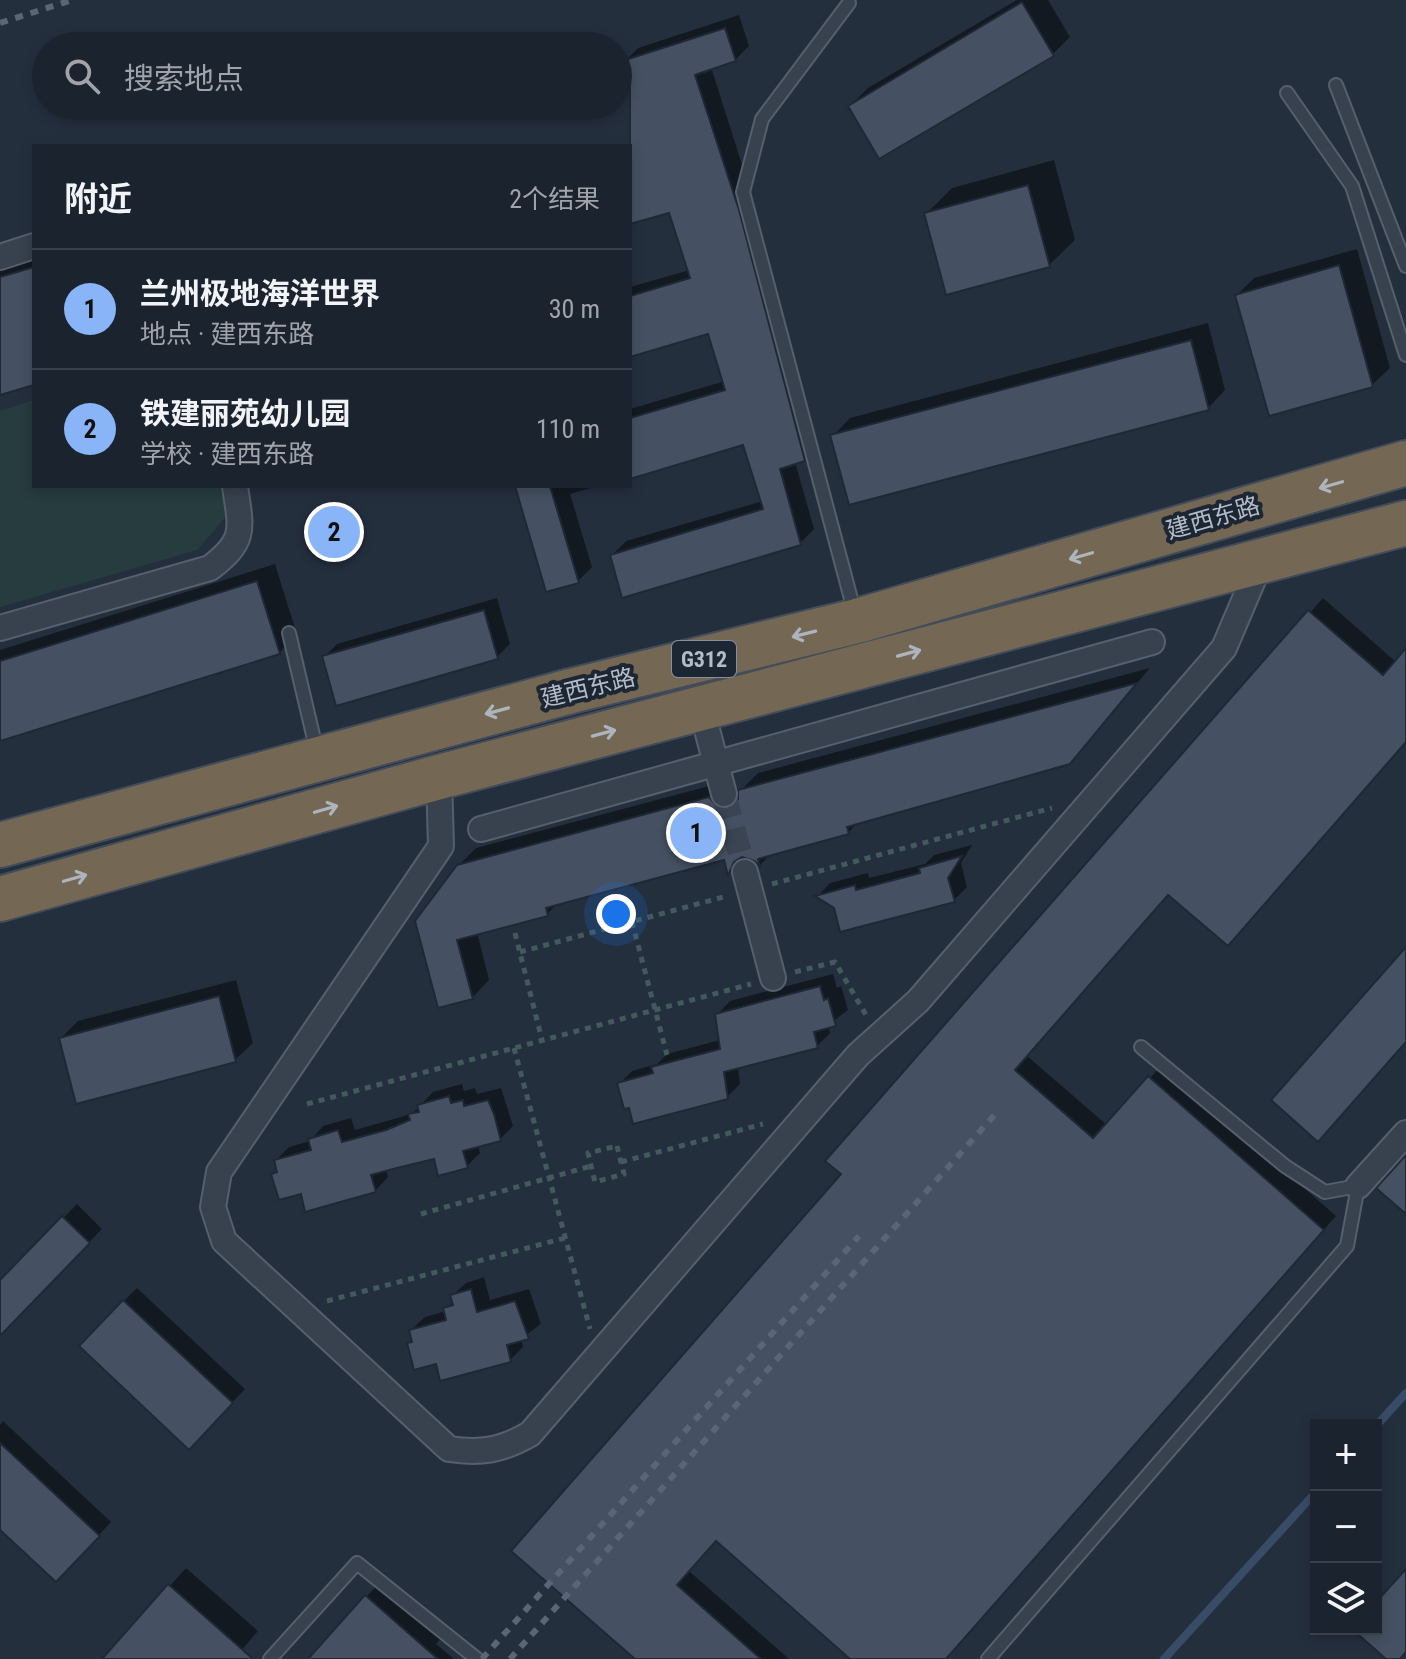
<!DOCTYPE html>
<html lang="zh">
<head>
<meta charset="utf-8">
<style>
  body { margin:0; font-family:"Roboto Condensed","Noto Sans SC",sans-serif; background:#242b36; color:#f1f3f6 }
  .controls { position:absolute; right:24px; bottom:24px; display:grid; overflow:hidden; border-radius:0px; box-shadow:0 4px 12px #0003 }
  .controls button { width:72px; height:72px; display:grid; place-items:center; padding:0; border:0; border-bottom:2px solid #39404a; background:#1b232e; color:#f1f3f6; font:40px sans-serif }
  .you { position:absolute; left:616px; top:914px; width:28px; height:28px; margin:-20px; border:6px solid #fff; border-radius:50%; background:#1a73e8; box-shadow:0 0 0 12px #1a73e833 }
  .badge { display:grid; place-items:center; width:52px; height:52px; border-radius:50%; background:#8ab4f8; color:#111; font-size:26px; font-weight:700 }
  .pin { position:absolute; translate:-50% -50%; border:4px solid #fff; box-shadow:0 2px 8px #0006 }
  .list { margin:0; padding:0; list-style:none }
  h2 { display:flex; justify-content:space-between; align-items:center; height:104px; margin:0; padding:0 32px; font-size:34px }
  h2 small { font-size:26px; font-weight:400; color:#a0a4aa }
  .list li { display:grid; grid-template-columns:52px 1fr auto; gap:24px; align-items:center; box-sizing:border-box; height:120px; padding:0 32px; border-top:2px solid #39404a }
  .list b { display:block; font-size:30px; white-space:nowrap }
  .list p { margin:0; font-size:26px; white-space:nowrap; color:#a0a4aa }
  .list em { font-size:26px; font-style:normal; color:#a0a4aa }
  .icon { flex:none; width:44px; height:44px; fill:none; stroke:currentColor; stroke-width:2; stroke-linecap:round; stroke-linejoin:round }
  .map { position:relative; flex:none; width:1406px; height:1659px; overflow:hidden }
  .search { position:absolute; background:#1b232e; box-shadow:0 4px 12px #0003; left:32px; top:32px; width:600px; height:88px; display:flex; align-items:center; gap:20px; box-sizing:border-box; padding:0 28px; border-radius:44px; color:#a0a4aa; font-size:30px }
  .panel { position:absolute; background:#1b232e; box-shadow:0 4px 12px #0003; left:32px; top:144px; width:600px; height:344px; border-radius:0px }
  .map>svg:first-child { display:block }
</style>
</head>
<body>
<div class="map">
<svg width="1406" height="1659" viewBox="0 0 1406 1659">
  <rect width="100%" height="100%" fill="#242f3e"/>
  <polygon fill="#263c3f" points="34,400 34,486 248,486 249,490 197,550 0,607 0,411"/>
  <g fill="#0007">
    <polygon points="1017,0 1048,0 1070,37 1053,54 850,106 868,88"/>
    <polygon points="739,15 749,46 735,60 711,67 752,196 818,445 804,459 795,462 814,529 800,543 623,595 612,555 626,541 763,501 744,443 630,477 630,409 725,381 709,332 630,355 630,287 690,270 671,210 630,222 630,154 651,148 624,62 638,48"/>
    <polygon points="1054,160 1075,240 1049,265 926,214 952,188"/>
    <polygon points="1357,249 1390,368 1372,385 1237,295 1254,278"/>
    <polygon points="34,256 34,383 0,380 0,266"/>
    <polygon points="1208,323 1225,390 1208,408 833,436 850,418"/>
    <polygon points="517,486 598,486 570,494 592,567 578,581"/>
    <polygon points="275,564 297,635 279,653 0,739 0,650"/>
    <polygon points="497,598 510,644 497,657 324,657 337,644"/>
    <polygon points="1323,598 1396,662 1406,651 1406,741 1169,893 1027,1056 1107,1125 1163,1064 1336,1216 945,1659 853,1659 716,1539 689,1571 789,1659 637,1659 843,1174 828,1161"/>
    <polygon points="1150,668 1069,762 859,821 848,833 771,854 760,865 756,859 745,856 729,872 725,858 559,902 547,914 477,932 489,980 472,998 439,1006 458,866 476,848 728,781 740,791 758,773"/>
    <polygon points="972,845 961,863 967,887 954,900 835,906 818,896 830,883 868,873 869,878 925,864 934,855"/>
    <polygon points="833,974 837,988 841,986 848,1010 828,1025 830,1033 817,1046 738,1067 740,1084 727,1097 630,1105 619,1084 632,1071 657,1064 667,1054 720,1040 717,1015 730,1001"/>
    <polygon points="236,980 253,1043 235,1060 61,1038 78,1021"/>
    <polygon points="462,1084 464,1091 475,1088 477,1094 501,1088 513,1126 500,1139 478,1145 480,1153 467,1166 435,1156 386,1169 388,1177 375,1191 302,1192 274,1174 278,1169 276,1160 289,1147 310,1141 323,1126 351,1118 355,1130 401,1117 413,1113 433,1092"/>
    <polygon points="77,1204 102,1229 0,1334 0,1283"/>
    <polygon points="484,1277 490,1300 529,1289 541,1324 521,1339 523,1347 510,1360 437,1362 409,1344 414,1339 411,1330 425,1317 446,1311 454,1300 452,1296 466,1283"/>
    <polygon points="137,1288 245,1389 202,1434 124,1301"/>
    <polygon points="3,1421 111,1522 69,1567 0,1528 0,1425"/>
    <polygon points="186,1568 258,1631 234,1659 104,1659"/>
    <polygon points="380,1582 443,1636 436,1644 454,1659 310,1659"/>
  </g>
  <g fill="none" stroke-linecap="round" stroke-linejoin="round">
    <g stroke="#394c67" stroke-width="8">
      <polyline points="1376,1426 1406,1393"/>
      <polyline points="1164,1659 1316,1492"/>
    </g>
  </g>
  <g fill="#455162" stroke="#1f2835" stroke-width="2">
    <polygon points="1022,2 1054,56 879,159 848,106"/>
    <polygon points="725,28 736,61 695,75 739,210 805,461 780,469 801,545 622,598 610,555 763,509 743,445 630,479 630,418 725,390 708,334 630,357 630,296 690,278 669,213 630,224 630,89 622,61"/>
    <polygon points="1028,185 1050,267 946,295 924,213"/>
    <polygon points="1339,265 1373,387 1269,416 1235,295"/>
    <polygon points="34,267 34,385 0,395 0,277"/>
    <polygon points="1191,340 1209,410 849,505 830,435"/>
    <polygon points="515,486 550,486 579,583 546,592"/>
    <polygon points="257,581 280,654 0,741 0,661"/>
    <polygon points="484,610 498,659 336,706 322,656"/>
    <polygon points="1308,610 1383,675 1406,648 1406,742 1228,946 1168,895 1015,1070 1093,1138 1148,1076 1324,1230 946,1659 850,1659 716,1541 677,1585 761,1659 635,1659 511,1551 841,1174 825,1161"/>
    <polygon points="1137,683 1070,764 847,827 849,834 758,859 760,868 755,861 742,857 734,862 728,876 724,860 546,908 548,916 457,940 473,999 438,1008 415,921 457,865 709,797 719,808 729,808 738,799 738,790"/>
    <polygon points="962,856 948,878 955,902 840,932 834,908 815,896 855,885 856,890 920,873 919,868"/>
    <polygon points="1406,947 1406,1042 1318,1142 1271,1100"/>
    <polygon points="820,986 824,1000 828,998 836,1026 814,1032 818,1048 724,1072 728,1099 633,1124 629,1108 624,1109 617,1083 653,1073 651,1067 720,1049 715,1014"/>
    <polygon points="219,996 236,1062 76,1104 59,1038"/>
    <polygon points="449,1096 451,1103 463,1100 464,1106 488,1100 494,1114 501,1141 463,1151 468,1168 438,1176 434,1159 393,1169 371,1175 376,1192 305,1212 301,1194 279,1200 271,1174 277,1172 274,1160 311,1150 308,1139 338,1130 342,1142 386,1130 410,1120 408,1114 419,1112 417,1105"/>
    <polygon points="1406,1155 1406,1214 1376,1188"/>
    <polygon points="62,1216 90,1243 0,1336 0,1280"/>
    <polygon points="471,1289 477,1312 515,1301 529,1339 507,1345 511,1362 440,1381 436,1364 414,1370 407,1343 412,1342 409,1330 446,1320 443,1308 453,1305 450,1295"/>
    <polygon points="123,1300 233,1403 189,1450 79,1346"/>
    <polygon points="0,1443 100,1536 56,1582 0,1530"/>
    <polygon points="1406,1569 1406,1652 1400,1659 1386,1659 1352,1629 1376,1629 1376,1602"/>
    <polygon points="168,1584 253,1659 102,1659"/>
    <polygon points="365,1595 438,1659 308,1659"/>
  </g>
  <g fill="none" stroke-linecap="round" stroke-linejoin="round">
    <polyline stroke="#3a4453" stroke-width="24" stroke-dasharray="24 12" stroke-linecap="butt" points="724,794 745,872"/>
    <defs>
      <g id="lane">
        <polyline points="849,3 762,119 743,192 855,614"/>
        <polyline points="1336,85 1406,266"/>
        <polyline points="1287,93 1352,186 1406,355"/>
        <polyline points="289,633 317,752"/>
        <polyline points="270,1659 357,1563 477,1659"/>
        <polyline points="988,1659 1347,1246 1358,1186 1325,1192 1285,1166 1141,1047"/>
      </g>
      <g id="street">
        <polyline points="0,257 34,246"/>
        <path d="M0 628 210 568C247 540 241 529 235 486"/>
        <polyline points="701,707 724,794"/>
        <path d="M439 777 441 846 219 1172 213 1207 224 1241 449 1449C481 1454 502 1450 530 1434L858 1055 918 1001 1224 648 1261 561"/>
        <polyline points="481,829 1152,642"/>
        <polyline points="745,872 773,978"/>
        <polyline points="1358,1186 1406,1133"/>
      </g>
      <g id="highway">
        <polyline points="0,845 571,691 857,621 1406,463"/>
        <polyline points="0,899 439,777 1406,523"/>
      </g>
    </defs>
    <use href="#lane" stroke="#565f6c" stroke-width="16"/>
    <use href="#street" stroke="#565f6c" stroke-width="28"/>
    <use href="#highway" stroke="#434c59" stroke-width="48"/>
    <g stroke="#44595c" stroke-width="5" stroke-dasharray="6 6" stroke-linecap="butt">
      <polyline points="772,884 1052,808"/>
      <polyline points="632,922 667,1055"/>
      <polyline points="515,933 542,1040"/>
      <polyline points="520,952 727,896"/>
      <polyline points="795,972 835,962 866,1015"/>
      <polyline points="514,1048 590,1329"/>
      <polyline points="307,1104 751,984"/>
      <polygon points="617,1146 624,1174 595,1182 588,1153"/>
      <polyline points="621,1162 763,1124"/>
      <polyline points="421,1214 591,1166"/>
      <polyline points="327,1301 565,1238"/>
    </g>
    <use href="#lane" stroke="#38414e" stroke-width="12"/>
    <use href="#street" stroke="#38414e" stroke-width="24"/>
    <use href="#highway" stroke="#746855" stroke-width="44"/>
    <g stroke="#5a6575" stroke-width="6" stroke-dasharray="8 8" stroke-linecap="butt">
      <polyline points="0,23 72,0"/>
      <polyline points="482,1659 859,1236"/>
      <polyline points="510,1659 999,1110"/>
    </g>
  </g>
  <defs><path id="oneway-shaft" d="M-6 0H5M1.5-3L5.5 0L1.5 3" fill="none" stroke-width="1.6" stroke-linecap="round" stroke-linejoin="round" transform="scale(2)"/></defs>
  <g stroke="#aeb4bd">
    <use href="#oneway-shaft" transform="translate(1331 485) rotate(164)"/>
    <use href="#oneway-shaft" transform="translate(1081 556) rotate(164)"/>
    <use href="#oneway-shaft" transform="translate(804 634) rotate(166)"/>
    <use href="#oneway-shaft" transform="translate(909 653) rotate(-15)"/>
    <use href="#oneway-shaft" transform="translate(497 711) rotate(165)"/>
    <use href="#oneway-shaft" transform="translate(604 733) rotate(-15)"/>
    <use href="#oneway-shaft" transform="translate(326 809) rotate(-16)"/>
    <use href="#oneway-shaft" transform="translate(75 878) rotate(-16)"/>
  </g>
  <g text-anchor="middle" stroke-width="8" stroke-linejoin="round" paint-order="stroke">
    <rect fill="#1d2633" stroke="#878f9c" stroke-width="2" x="672" y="641" width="64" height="36" rx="6"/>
    <g font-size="22" font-weight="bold" fill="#b4bcc9">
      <text x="704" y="667">G312</text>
    </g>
    <g font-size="24" fill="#b4bcc9" stroke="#1d2633">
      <text transform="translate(1213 518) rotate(-16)" y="8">建西东路</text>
      <text transform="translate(588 688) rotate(-14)" y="8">建西东路</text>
    </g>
  </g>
</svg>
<div class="controls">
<button>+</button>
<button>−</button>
<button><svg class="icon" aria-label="layers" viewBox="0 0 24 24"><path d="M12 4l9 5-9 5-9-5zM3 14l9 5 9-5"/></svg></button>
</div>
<div class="you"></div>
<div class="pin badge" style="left:696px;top:833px">1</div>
<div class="pin badge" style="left:334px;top:532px">2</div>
<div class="search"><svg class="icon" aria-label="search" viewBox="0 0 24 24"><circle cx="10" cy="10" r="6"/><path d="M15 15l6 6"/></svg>搜索地点</div>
<section class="panel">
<h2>附近<small>2个结果</small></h2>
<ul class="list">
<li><span class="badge">1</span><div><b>兰州极地海洋世界</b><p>地点 · 建西东路</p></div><em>30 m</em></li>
<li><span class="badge">2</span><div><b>铁建丽苑幼儿园</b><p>学校 · 建西东路</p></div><em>110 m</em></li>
</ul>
</section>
</div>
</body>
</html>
